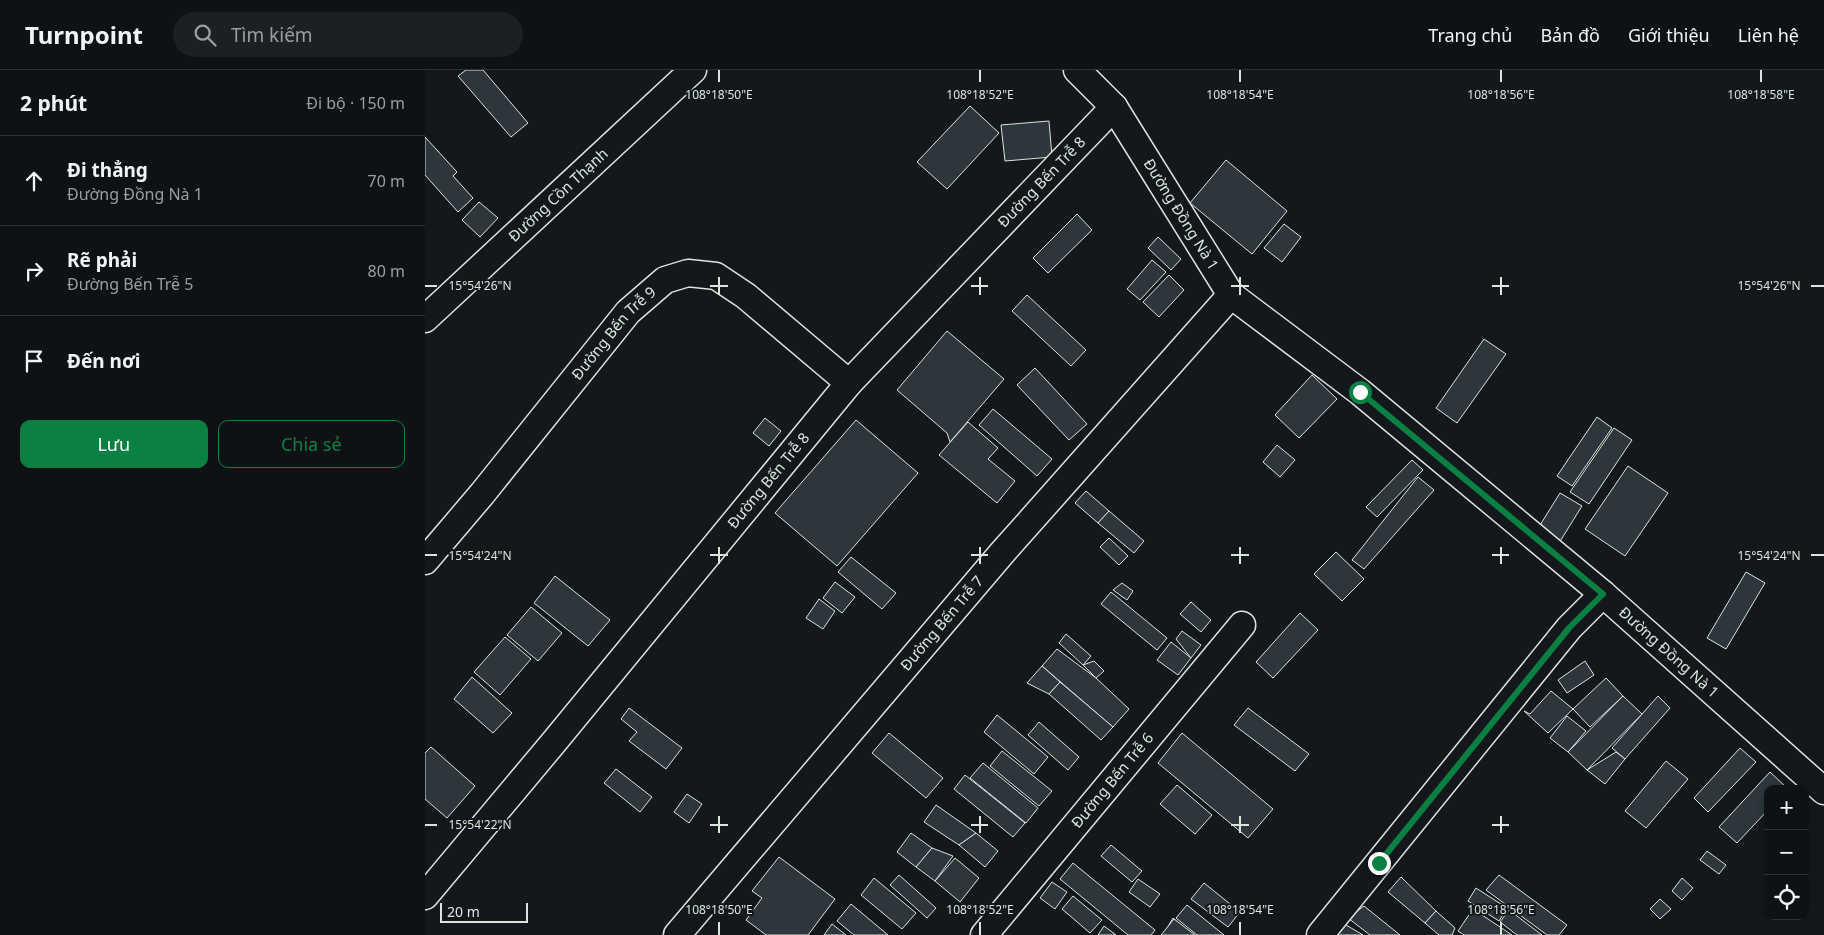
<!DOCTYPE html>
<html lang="vi">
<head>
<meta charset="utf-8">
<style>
  body { margin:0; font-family:"Noto Sans",sans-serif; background:#1d2022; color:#f1f3f6 }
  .controls { position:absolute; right:15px; bottom:15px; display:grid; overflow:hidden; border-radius:10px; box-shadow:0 2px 8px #0003 }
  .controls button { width:45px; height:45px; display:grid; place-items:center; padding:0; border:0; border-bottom:1px solid #2f3234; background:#0f1215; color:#f1f3f6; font:25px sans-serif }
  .scale { position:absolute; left:15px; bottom:12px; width:88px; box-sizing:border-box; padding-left:5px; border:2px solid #d8e6dc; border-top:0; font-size:14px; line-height:18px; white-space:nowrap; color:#d8e6dc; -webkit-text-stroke:4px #14181c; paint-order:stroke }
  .stop { position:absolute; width:15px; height:15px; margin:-11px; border:4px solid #0b8043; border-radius:50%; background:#fff }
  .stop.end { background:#0b8043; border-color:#fff; box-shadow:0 1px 5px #0008 }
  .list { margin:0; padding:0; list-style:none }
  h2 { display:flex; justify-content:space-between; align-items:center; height:65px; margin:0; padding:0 20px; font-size:21px }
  h2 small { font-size:16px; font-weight:400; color:#9b9ea0 }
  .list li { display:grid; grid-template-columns:32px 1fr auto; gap:15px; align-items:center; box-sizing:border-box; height:90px; padding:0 20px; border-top:1px solid #2f3234 }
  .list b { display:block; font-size:19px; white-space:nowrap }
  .list p { margin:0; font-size:16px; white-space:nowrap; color:#9b9ea0 }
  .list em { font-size:16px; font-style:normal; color:#9b9ea0 }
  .actions { display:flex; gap:10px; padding:15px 20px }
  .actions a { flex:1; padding:11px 0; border:1px solid #0b8043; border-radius:10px; text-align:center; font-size:18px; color:#0b8043 }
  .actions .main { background:#0b8043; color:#fff }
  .icon { flex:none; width:28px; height:28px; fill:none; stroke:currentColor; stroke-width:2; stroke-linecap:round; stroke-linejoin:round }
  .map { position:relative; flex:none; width:1399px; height:865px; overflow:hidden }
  header { display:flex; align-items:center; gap:30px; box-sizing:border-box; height:70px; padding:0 25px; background:#0f1215; border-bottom:1px solid #2f3234 }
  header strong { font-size:24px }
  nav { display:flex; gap:28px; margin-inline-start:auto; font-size:18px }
  .search { width:350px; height:45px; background:#1d2022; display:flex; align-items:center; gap:12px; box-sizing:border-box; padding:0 18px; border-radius:28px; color:#9b9ea0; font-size:19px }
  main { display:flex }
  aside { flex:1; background:#0f1215 }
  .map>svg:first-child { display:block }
</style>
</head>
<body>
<header>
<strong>Turnpoint</strong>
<div class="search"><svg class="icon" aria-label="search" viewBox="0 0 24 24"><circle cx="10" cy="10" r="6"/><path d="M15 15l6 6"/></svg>Tìm kiếm</div>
<nav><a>Trang chủ</a><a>Bản đồ</a><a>Giới thiệu</a><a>Liên hệ</a></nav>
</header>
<main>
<aside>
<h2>2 phút<small>Đi bộ · 150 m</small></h2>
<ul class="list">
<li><svg class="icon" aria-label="ahead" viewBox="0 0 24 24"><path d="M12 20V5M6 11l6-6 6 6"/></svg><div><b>Đi thẳng</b><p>Đường Đồng Nà 1</p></div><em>70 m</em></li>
<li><svg class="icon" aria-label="right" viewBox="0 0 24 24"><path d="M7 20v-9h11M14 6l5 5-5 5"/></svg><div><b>Rẽ phải</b><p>Đường Bến Trễ 5</p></div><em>80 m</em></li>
<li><svg class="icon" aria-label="arrive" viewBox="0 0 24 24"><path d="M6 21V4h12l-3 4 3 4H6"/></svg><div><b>Đến nơi</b></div></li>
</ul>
<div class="actions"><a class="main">Lưu</a><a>Chia sẻ</a></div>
</aside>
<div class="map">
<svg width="1399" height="865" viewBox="0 0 1399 865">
  <rect width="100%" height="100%" fill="#14181c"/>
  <g fill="#2c363c" stroke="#d8e6dc">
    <polygon points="41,0 58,0 103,53 86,67 33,6"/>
    <polygon points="545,36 574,63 522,119 492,92"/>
    <polygon points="624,51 627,87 580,91 576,55"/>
    <polygon points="0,67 32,102 28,106 48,128 33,142 0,105"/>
    <polygon points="801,90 862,141 827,184 765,133"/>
    <polygon points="54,132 73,148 55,167 37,150"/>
    <polygon points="652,144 667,160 623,203 608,188"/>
    <polygon points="859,154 876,167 857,192 839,178"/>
    <polygon points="733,167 756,189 746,200 723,178"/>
    <polygon points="727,190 741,202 715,230 702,219"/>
    <polygon points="744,205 759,220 734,247 718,232"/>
    <polygon points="602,225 661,280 646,296 587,241"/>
    <polygon points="522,261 579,309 525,372 522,363 472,320"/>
    <polygon points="1059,269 1081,284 1032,353 1011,338"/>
    <polygon points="610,298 662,354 644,370 592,315"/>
    <polygon points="887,305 912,329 874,368 850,345"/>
    <polygon points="568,339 627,389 612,406 554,355"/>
    <polygon points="1172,347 1187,358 1147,416 1132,406"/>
    <polygon points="340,348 356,361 344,376 328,363"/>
    <polygon points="431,350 493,403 412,496 350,443"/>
    <polygon points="543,352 573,378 563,389 590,411 572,433 514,385"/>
    <polygon points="1189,358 1207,370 1164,434 1145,422"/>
    <polygon points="852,375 870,390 855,407 838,392"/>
    <polygon points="987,390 998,400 952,447 941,437"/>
    <polygon points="1203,396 1243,423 1200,486 1160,459"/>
    <polygon points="993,407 1009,420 939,499 927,490"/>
    <polygon points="661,421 684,441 673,453 650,433"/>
    <polygon points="1135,423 1157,436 1134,473 1112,460"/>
    <polygon points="684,441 719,471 709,483 673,453"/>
    <polygon points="684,468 703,486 694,495 675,477"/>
    <polygon points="911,482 939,509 917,531 889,504"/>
    <polygon points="426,487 471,523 457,539 413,502"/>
    <polygon points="1321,502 1340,513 1301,579 1282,568"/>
    <polygon points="130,506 185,550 163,576 109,533"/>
    <polygon points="410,512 430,527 417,543 398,528"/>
    <polygon points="697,513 708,521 702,530 688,520"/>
    <polygon points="686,522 742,568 732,580 676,534"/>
    <polygon points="394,529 410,541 398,559 381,548"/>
    <polygon points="766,532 786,550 776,562 755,544"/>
    <polygon points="106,537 137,563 113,591 82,565"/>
    <polygon points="875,543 893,560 848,608 831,592"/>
    <polygon points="757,561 776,575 766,588 751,569"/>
    <polygon points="641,564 666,586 658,595 634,573"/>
    <polygon points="80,567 106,589 75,625 49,602"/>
    <polygon points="746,572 766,588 753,605 732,590"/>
    <polygon points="632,579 671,608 704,639 688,657 617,596"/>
    <polygon points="669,591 679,601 671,608 658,595"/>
    <polygon points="1160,591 1169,605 1142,623 1133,610"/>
    <polygon points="617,596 635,612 624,624 602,613"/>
    <polygon points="47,607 87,643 68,663 29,629"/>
    <polygon points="1181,608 1198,626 1165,657 1148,639"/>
    <polygon points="635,612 688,657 676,670 624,624"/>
    <polygon points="1126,621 1148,639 1123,663 1099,641 1105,644"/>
    <polygon points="1198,626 1217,644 1162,700 1143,682"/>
    <polygon points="1233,626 1245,638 1200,689 1187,678"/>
    <polygon points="204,638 257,678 241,699 204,671 212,662 196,649"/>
    <polygon points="823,638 884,684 870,701 809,655"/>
    <polygon points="572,645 623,687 609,704 559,662"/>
    <polygon points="1142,646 1161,661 1143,682 1125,668"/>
    <polygon points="614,652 654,687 643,700 603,665"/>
    <polygon points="464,663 518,708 501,728 447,683"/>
    <polygon points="757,663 848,739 823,768 733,693"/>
    <polygon points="6,677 50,716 22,748 0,729 0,683"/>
    <polygon points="1315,678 1331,692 1283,742 1269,728"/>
    <polygon points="577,681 627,721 614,736 565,696"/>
    <polygon points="1191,682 1200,689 1180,714 1162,700"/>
    <polygon points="1241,691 1263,709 1221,758 1200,741"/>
    <polygon points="558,693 613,738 601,753 545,708"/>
    <polygon points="191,699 227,727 215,742 179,713"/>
    <polygon points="1345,702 1362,718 1343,719 1343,740 1312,773 1294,757"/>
    <polygon points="540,705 600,753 588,767 529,719"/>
    <polygon points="752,715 787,745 770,764 735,734"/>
    <polygon points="262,724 277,734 264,753 249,742"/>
    <polygon points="511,735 551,763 534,775 499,752"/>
    <polygon points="486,763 507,778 491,797 472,782"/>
    <polygon points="551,763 573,781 560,797 534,775"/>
    <polygon points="686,775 717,801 707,812 676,786"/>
    <polygon points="507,778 528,786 510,811 491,797"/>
    <polygon points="1282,781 1301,795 1294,804 1275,790"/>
    <polygon points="354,787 410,829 383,865 341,865 321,850 337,828 327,821"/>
    <polygon points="530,788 554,808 535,832 510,811"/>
    <polygon points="648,793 730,860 726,865 703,865 635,809"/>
    <polygon points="474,805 511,838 502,848 465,815"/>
    <polygon points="1074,805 1142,855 1134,865 1122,865 1061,820"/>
    <polygon points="976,807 1011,841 1000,853 963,822"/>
    <polygon points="449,808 491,843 477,859 436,825"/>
    <polygon points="1257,808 1268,818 1257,830 1247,821"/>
    <polygon points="713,809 735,824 725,837 704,822"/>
    <polygon points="627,812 642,822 630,839 615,828"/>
    <polygon points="779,813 815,842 803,857 766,829"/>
    <polygon points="1051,818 1082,838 1074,851 1043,831"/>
    <polygon points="648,826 677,850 665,863 637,839"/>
    <polygon points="1235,829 1246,839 1235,849 1225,839"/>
    <polygon points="426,834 463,865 429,865 412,851"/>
    <polygon points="762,835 799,865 772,865 751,848"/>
    <polygon points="939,836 975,865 945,865 923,848"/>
    <polygon points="1048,839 1087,865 1039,865 1033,861"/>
    <polygon points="1084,840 1117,865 1092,865 1075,852"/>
    <polygon points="1011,841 1030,858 1027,865 1014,865 1000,853"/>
    <polygon points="748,848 768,865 738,865"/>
    <polygon points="749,849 770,865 736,865"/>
    <polygon points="916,852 938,865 907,865"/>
    <polygon points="407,854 421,865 399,865"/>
    <polygon points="679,856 691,865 673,865"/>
  </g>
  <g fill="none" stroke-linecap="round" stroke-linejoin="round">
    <defs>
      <g id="minor">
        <path id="s1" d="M652 0 689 37 806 225 935 322 1178 524 1399 721"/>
        <path id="s2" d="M0 249 268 0"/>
        <path id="s3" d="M0 491 57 424 203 242 240 210 263 203 291 206 321 226 424 313"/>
        <path id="s4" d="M0 826 129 672 424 313 689 37"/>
        <path id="s5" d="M252 865 577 483 806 225"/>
        <path id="s6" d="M559 865 817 555"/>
        <polyline points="895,865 1144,558 1178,524"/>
      </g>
    </defs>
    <use href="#minor" stroke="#d8e6dc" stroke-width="29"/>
    <use href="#minor" stroke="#14181c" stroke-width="26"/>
  </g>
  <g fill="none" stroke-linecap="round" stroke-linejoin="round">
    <polyline stroke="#0b8043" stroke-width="6" points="935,322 1178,524 1144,558 954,793"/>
  </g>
  <path fill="none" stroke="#d8e6dc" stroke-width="2" d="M294 0V12M555 0V12M815 0V12M1076 0V12M1336 0V12M294 207V225M555 207V225M815 207V225M1076 207V225M0 216H12M285 216H303M546 216H563M806 216H824M1067 216H1084M1386 216H1399M294 477V494M555 477V494M815 477V494M1076 477V494M0 485H12M285 485H303M546 485H563M806 485H824M1067 485H1084M1386 485H1399M294 746V763M555 746V763M815 746V763M1076 746V763M0 755H12M285 755H303M546 755H563M806 755H824M1067 755H1084M294 852V865M555 852V865M815 852V865M1076 852V865"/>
  <g text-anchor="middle" stroke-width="4" stroke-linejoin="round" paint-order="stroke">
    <g font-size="15" fill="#d8e6dc" stroke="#14181c">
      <text dy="5" stroke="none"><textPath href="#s4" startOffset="944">Đường Bến Trễ 8</textPath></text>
      <text dy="5" stroke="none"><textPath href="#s2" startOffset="182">Đường Cồn Thạnh</textPath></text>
      <text dy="5" stroke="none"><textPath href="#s1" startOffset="179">Đường Đồng Nà 1</textPath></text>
      <text dy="5" stroke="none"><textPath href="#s3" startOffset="296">Đường Bến Trễ 9</textPath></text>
      <text dy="5" stroke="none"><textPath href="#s4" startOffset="539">Đường Bến Trễ 8</textPath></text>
      <text dy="5" stroke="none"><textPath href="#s5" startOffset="409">Đường Bến Trễ 7</textPath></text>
      <text dy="5" stroke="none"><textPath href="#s1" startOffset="839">Đường Đồng Nà 1</textPath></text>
      <text dy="5" stroke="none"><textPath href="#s6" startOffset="201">Đường Bến Trễ 6</textPath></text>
    </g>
  </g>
  <g font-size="12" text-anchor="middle" fill="#d8e6dc" stroke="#14181c" stroke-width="4" stroke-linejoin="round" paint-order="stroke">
    <text x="294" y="29">108°18'50"E</text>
    <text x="555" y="29">108°18'52"E</text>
    <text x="815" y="29">108°18'54"E</text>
    <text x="1076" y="29">108°18'56"E</text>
    <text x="1336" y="29">108°18'58"E</text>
    <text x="55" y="220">15°54'26"N</text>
    <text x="1344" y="220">15°54'26"N</text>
    <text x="55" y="490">15°54'24"N</text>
    <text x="1344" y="490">15°54'24"N</text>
    <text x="55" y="759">15°54'22"N</text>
    <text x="294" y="844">108°18'50"E</text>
    <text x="555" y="844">108°18'52"E</text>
    <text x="815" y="844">108°18'54"E</text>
    <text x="1076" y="844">108°18'56"E</text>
  </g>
</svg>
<div class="controls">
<button>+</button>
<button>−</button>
<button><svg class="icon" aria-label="locate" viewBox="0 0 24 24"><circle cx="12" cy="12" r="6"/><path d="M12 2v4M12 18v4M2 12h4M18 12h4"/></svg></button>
</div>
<div class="scale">20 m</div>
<div class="stop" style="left:935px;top:322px"></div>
<div class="stop end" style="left:954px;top:793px"></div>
</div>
</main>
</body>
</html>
